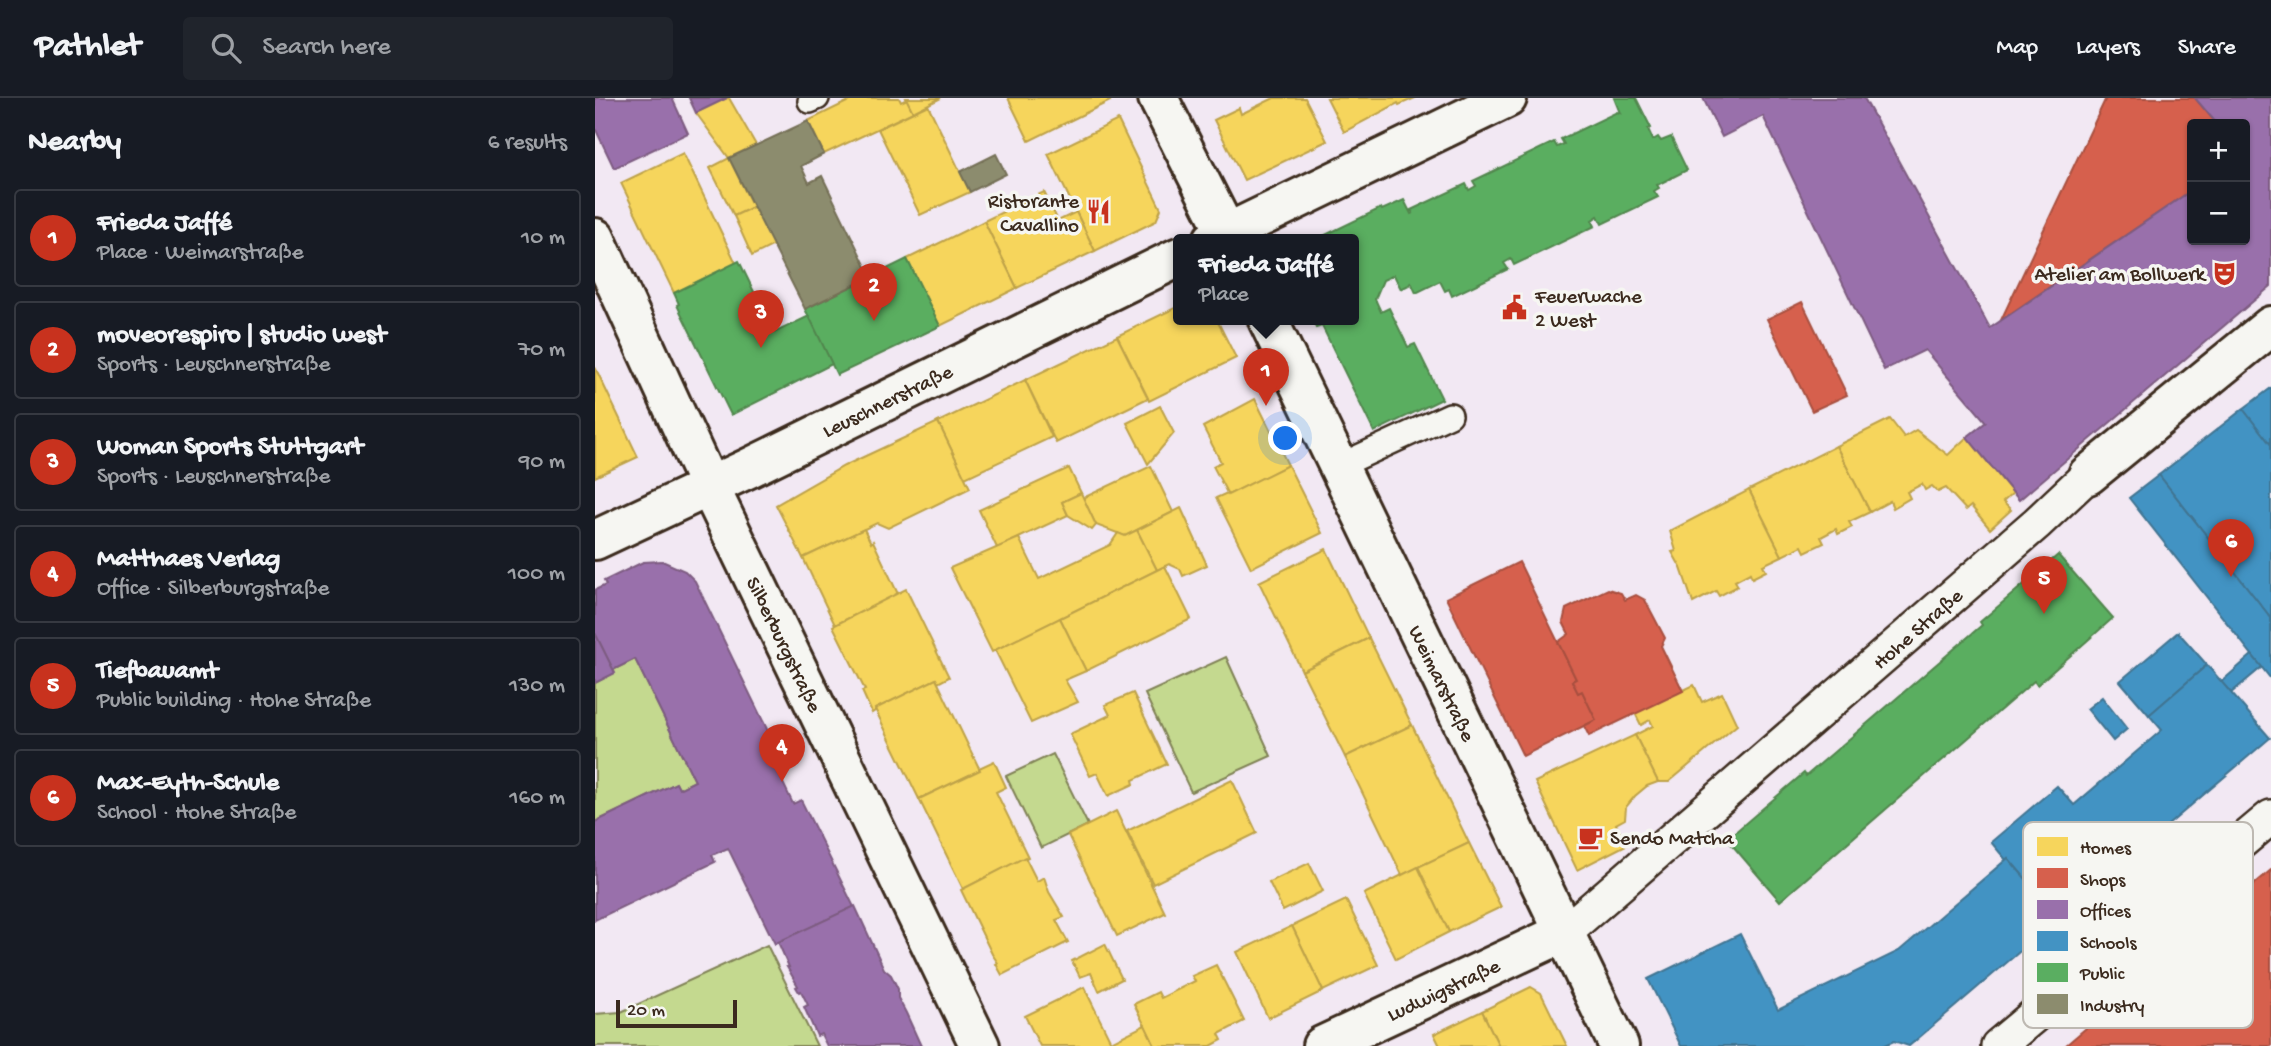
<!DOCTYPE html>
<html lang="en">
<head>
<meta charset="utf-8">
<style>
  body { margin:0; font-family:"Gochi Hand",sans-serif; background:#20242c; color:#f1f3f6 }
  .controls { position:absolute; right:21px; top:21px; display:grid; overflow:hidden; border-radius:7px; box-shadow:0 2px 5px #0004 }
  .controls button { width:63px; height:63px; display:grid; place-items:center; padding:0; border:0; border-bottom:2px solid #363941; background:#171b24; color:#f1f3f6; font:35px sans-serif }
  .scale { position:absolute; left:21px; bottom:18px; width:121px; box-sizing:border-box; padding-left:7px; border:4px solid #3b2a1e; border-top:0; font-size:19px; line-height:24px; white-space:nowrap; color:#3b2a1e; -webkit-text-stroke:5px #f6f6f2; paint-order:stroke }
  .you { position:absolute; left:691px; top:341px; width:24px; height:24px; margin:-18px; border:5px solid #fff; border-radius:50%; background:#1a73e8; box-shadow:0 0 0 10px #1a73e833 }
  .badge { display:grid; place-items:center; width:46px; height:46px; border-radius:50%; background:#c8321e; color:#fff; font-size:23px; font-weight:700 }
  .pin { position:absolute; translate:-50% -58px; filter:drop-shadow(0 2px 4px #0008) }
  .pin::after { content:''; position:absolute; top:37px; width:24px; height:21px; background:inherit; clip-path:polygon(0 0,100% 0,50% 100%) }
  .popup { position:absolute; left:578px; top:136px; width:186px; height:91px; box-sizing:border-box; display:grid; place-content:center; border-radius:7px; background:#171b24; filter:drop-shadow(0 2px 5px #0005); font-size:23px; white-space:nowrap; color:#9ea1a6 }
  .popup b { font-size:26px; color:#f1f3f6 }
  .popup::after { content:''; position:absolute; left:50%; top:100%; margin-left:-14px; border:14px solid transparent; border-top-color:#171b24 }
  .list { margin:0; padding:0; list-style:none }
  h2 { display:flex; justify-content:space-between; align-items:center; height:91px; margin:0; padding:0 28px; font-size:30px }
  h2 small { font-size:23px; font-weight:400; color:#9ea1a6 }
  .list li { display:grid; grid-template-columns:46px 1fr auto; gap:21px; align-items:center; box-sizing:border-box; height:98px; margin:0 14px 14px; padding:0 14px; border:2px solid #363941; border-radius:7px }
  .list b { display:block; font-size:26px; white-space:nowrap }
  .list p { margin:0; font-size:23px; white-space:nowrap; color:#9ea1a6 }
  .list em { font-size:23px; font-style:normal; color:#9ea1a6 }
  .icon { flex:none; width:38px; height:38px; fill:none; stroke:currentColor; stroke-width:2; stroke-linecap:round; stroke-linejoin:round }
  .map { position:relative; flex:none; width:1676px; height:948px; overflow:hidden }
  header { display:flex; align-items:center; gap:42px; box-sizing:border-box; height:98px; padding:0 35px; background:#171b24; border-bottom:2px solid #363941 }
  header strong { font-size:33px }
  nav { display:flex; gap:38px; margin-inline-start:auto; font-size:24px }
  .search { width:490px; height:63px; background:#20242c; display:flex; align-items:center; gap:18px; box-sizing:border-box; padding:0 24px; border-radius:7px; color:#9ea1a6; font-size:26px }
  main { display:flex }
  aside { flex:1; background:#171b24 }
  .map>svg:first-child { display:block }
</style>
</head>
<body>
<header>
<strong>Pathlet</strong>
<div class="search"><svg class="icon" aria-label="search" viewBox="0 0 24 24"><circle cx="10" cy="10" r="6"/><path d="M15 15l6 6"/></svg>Search here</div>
<nav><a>Map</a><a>Layers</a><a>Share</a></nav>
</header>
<main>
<aside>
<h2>Nearby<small>6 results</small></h2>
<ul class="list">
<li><span class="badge">1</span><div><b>Frieda Jaffé</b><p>Place · Weimarstraße</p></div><em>10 m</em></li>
<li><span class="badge">2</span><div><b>moveorespiro | studio west</b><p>Sports · Leuschnerstraße</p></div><em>70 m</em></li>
<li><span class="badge">3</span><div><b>Woman Sports Stuttgart</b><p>Sports · Leuschnerstraße</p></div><em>90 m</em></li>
<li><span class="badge">4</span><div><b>Matthaes Verlag</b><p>Office · Silberburgstraße</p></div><em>100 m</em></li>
<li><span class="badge">5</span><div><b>Tiefbauamt</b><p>Public building · Hohe Straße</p></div><em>130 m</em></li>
<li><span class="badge">6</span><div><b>Max-Eyth-Schule</b><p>School · Hohe Straße</p></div><em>160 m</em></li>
</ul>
</aside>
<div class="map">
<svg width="1676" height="948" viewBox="0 0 1676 948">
  <rect width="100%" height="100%" fill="#f2e8f3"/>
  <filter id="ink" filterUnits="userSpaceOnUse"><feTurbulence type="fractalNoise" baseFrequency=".0143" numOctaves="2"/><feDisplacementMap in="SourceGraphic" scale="14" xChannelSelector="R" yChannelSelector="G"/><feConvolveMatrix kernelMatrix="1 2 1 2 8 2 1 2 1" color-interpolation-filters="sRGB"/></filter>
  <g filter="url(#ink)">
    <g fill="#c4d98f" stroke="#808256" stroke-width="2">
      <polygon points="631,559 676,658 596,694 550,596"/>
      <polygon points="40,561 100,683 84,691 81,685 0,724 0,585 19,575 18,572"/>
      <polygon points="458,656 493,727 446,750 411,678"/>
      <polygon points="172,847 222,948 0,948 0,916 26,914"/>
    </g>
    <g fill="#f6d55c" stroke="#bea249" stroke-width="2">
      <polygon points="132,0 134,0 161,47 134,60 101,15"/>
      <polygon points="260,0 304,0 306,4 312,1 318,14 229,56 213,23"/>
      <polygon points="311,0 346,0 318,14"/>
      <polygon points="413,0 513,0 515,3 434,43"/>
      <polygon points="679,0 710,0 732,43 649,82 619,22 644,10 646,16"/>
      <polygon points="732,0 820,0 804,7 803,5 749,34"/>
      <polygon points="333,7 375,94 325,117 283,31"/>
      <polygon points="523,22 566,111 561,123 500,153 453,56"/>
      <polygon points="88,55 141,165 79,195 26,85"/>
      <polygon points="134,60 158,109 139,118 115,70"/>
      <polygon points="449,94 463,123 481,114 500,153 422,190 389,123"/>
      <polygon points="160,108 179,147 157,158 139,118"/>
      <polygon points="389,123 422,190 345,228 312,161"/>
      <polygon points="584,208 584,222 622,222 641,260 554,303 522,238"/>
      <polygon points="522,238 553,300 461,345 430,282"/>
      <polygon points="0,269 43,359 0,379"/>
      <polygon points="430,282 457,339 370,380 343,324"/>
      <polygon points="660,301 693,367 633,397 618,368 626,364 608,329"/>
      <polygon points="565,308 579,335 553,366 532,325"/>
      <polygon points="1295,321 1309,339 1321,332 1353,357 1372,339 1418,395 1408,404 1416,412 1395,431 1376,408 1371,412 1351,390 1343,394 1337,388 1330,392 1327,386 1312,394 1315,400 1298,410 1295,403 1275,414 1241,348"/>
      <polygon points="343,324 375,390 293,430 282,425 208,460 181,407 249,368"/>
      <polygon points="1241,348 1275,414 1254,424 1257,429 1243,436 1241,431 1226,439 1229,445 1210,454 1207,448 1187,458 1154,392"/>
      <polygon points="693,367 727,435 656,470 621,400 632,395 633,397"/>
      <polygon points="556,368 578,414 530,438 501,427 488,400"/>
      <polygon points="474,370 486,395 467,404 473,417 402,450 384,412"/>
      <polygon points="1154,392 1187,458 1168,467 1171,473 1157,480 1155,475 1140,483 1143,488 1124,498 1121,493 1098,505 1086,470 1077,454 1081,453 1075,433"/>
      <polygon points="486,395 501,427 497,432 473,417 467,404"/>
      <polygon points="586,410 612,467 588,478 585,471 574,466 562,472 542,432"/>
      <polygon points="269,431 276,445 278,443 303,496 240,527 208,460"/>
      <polygon points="542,432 562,472 397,554 355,470 424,440 444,481 515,447 523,435 530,438"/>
      <polygon points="731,451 774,540 707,573 664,484"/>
      <polygon points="570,468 596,521 491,573 465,520"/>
      <polygon points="311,491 354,579 343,585 341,581 280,611 280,613 277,615 267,593 270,592 238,528"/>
      <polygon points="465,520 491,573 470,582 483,604 436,625 400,552"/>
      <polygon points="774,540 817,627 750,659 707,573"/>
      <polygon points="341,581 385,672 324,701 280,611"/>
      <polygon points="1099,587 1107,604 1127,595 1142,627 1074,684 1063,684 1040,637 1058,628 1055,622 1046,627 1040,615"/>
      <polygon points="538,595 572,666 538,682 539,686 513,698 502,675 495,678 475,636 515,617 510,607"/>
      <polygon points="817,627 874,745 807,777 750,659"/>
      <polygon points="1040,637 1063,684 1052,688 1040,698 1031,709 1030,721 1021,726 1031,747 982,772 940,684"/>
      <polygon points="399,663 411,689 401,694 433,759 368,791 324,701 385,672 384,670"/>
      <polygon points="637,682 662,735 558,786 532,733"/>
      <polygon points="521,713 570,815 522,838 473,737"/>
      <polygon points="874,745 906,809 854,834 823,769"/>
      <polygon points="430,759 442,783 449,779 454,794 469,819 461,822 473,844 407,877 401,866 403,865 397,856 366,792"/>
      <polygon points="714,765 728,793 688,813 674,784"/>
      <polygon points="823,769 854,834 801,861 769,796"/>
      <polygon points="751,802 783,867 728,893 697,828"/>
      <polygon points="697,828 728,893 673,920 642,854"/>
      <polygon points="510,846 527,881 504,893 496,875 485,879 477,863"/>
      <polygon points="621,867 649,923 624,936 627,942 616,948 560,948 539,906 563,894 566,900 600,883 597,878"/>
      <polygon points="489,889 516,944 550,927 560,948 445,948 430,918"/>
      <polygon points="936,889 946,895 972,948 904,948 887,913"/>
      <polygon points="887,913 904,948 845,948 839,936"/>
    </g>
    <g fill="#d6604d" stroke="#a8503f" stroke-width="2">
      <polygon points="1511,0 1600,0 1622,26 1597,26 1597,92 1406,222"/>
      <polygon points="1207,204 1252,297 1217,313 1172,221"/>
      <polygon points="924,464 981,581 977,583 983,595 987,593 1001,622 928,658 851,500"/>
      <polygon points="1013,491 1026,495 1030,502 1041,497 1050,502 1070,540 1066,548 1088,593 994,638 989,628 1001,622 987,593 983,595 977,583 981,581 963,544 974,536 968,524 971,511"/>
      <polygon points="1676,772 1676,948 1470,948"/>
    </g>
    <g fill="#9970ab" stroke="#7d5b81" stroke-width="2">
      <polygon points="0,0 77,0 93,35 19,70 0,30"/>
      <polygon points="94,0 132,0 101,15"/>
      <polygon points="1108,0 1269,0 1395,230 1597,92 1597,142 1650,142 1650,26 1622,26 1600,0 1676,0 1676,188 1424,402 1372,339 1391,324 1330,252 1289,272 1168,18 1127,39"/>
      <polygon points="67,463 90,473 100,483 187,662 179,666 198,706 206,702 259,809 180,846 133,750 117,757 120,764 0,822 0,724 81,685 84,691 100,683 40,561 18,572 0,535 0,492 11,487 9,483 48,464"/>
      <polygon points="0,535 20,575 0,585"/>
      <polygon points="260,808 289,871 296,877 303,891 303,900 311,915 326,948 232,948 226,936 222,938 209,909 213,907 206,893 204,894 201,889 203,888 192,869 194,869 183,844"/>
    </g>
    <g fill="#4393c3" stroke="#417492" stroke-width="2">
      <polygon points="1676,290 1676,347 1648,311"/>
      <polygon points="1648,311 1676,347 1676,520 1564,377"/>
      <polygon points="1564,377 1676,520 1676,581 1534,400"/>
      <polygon points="1583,534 1612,567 1554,617 1525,583"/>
      <polygon points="1657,557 1667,569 1636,595 1626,584"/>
      <polygon points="1612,567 1675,640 1464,820 1413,760 1411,762 1396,744 1462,688 1479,707 1567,632 1554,617"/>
      <polygon points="1507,599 1532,631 1518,643 1492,611"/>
      <polygon points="1413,760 1464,820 1314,948 1299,943 1288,948 1086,948 1053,881 1145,836 1183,912 1304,853"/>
    </g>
    <g fill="#5aae61" stroke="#51864d" stroke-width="2">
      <polygon points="1019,0 1041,0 1056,30 1053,31 1058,42 1063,39 1066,43 1076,39 1092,72 1062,87 1064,90 1059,93 1063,99 1007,126 1003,118 997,122 1000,128 919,167 916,161 909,165 913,171 857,198 854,191 850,193 845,183 821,195 816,184 814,187 806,191 799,177 788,182 780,201 786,214 794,210 813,249 820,246 847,301 779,334 727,228 721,230 717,222 758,222 758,142 720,142 786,110 787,112 809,102 816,116 818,115 816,112 871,86 874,92 881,88 878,83 959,44 962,49 969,46 966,41 1022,14 1025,15"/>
      <polygon points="312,161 345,228 242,277 210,211"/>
      <polygon points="144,163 179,235 214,218 237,266 136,317 82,207 84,206 79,195"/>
      <polygon points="1463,457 1518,520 1442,587 1439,583 1185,803 1132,741 1209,675 1211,678 1387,527 1385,524"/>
    </g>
    <g fill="#8c8c6e" stroke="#746f56" stroke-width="2">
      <polygon points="213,23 229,56 206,68 214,85 227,78 276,179 210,211 134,60"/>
      <polygon points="401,56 411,76 375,94 365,74"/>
    </g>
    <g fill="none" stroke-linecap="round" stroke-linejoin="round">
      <defs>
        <g id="service">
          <polyline points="215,3 222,0"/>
          <polyline points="744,368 855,317"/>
        </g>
        <g id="pedestrian">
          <polyline points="970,834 1442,425 1493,377"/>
          <polyline points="1403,948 1676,719"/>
        </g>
        <g id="minor">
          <polyline points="563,0 635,142"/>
          <polyline points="618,142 912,0"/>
          <polyline points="673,222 1024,948"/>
          <polyline points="1493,377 1676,228"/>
          <polyline points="0,442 154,370 584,159"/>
          <polyline points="727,948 970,834"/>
        </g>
        <polyline id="tertiary" points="0,140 114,388 385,948"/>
      </defs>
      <use href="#service" stroke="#3b2a1e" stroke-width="28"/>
      <use href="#pedestrian" stroke="#3b2a1e" stroke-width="38"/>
      <use href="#minor" stroke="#3b2a1e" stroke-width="44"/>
      <use href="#tertiary" stroke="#3b2a1e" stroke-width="44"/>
      <use href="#service" stroke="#f6f6f2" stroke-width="23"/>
      <use href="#pedestrian" stroke="#f6f6f2" stroke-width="33"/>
      <use href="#minor" stroke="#f6f6f2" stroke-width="38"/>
      <use href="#tertiary" stroke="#f6f6f2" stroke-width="38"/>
    </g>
  </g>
  <defs>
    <symbol id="restaurant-bare" viewBox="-9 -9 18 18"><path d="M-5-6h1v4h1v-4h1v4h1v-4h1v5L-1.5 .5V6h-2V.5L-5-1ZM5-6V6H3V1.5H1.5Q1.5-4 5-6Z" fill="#c8321e" stroke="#f6f6f2" stroke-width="2.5" paint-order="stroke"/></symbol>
    <symbol id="theatre-bare" viewBox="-9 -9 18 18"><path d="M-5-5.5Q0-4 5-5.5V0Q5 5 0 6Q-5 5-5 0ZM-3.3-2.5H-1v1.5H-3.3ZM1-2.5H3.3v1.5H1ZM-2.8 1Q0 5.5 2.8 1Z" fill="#c8321e" stroke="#f6f6f2" stroke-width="2.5" paint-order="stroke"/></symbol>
    <symbol id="civic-bare" viewBox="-9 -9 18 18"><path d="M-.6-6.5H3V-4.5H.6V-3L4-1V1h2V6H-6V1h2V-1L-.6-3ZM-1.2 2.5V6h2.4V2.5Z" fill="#c8321e" stroke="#f6f6f2" stroke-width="2.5" paint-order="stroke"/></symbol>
    <symbol id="cafe-bare" viewBox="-9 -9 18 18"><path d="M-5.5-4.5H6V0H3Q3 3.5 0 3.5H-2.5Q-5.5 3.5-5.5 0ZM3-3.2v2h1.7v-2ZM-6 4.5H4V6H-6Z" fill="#c8321e" stroke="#f6f6f2" stroke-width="2.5" paint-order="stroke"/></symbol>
  </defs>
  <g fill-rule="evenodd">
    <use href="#restaurant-bare" x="486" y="96" width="35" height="35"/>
    <use href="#theatre-bare" x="1612" y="158" width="35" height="35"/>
    <use href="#civic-bare" x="902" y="192" width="35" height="35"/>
    <use href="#cafe-bare" x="978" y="722" width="35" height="35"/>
  </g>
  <g text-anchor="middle" stroke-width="7" stroke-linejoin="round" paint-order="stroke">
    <g font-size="21" fill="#3b2a1e" stroke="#f6f6f2" text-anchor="end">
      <text x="484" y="109">Ristorante<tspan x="484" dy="24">Cavallino</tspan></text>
      <text x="1610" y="182">Atelier am Bollwerk</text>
      <text x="940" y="204" text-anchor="start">Feuerwache<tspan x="940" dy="24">2 West</tspan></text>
      <text x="1015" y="746" text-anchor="start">Sendo Matcha</text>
    </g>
    <g font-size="21" fill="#3b2a1e" stroke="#f6f6f2">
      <text transform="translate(292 302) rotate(-26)" y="7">Leuschnerstraße</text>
      <text transform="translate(1322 530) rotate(-41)" y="7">Hohe Straße</text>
      <text transform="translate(190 546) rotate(64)" y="7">Silberburgstraße</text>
      <text transform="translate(848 585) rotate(64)" y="7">Weimarstraße</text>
      <text transform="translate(848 891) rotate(-25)" y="7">Ludwigstraße</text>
    </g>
  </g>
  <rect x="1428" y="724" width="230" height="206" rx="10" fill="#f6f6f2" stroke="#beb9b2" stroke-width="2"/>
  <rect x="1442" y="739" width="31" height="19" fill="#f6d55c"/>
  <rect x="1442" y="770" width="31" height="20" fill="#d6604d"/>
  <rect x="1442" y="802" width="31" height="19" fill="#9970ab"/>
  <rect x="1442" y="833" width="31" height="20" fill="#4393c3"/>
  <rect x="1442" y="865" width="31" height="19" fill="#5aae61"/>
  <rect x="1442" y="896" width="31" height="20" fill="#8c8c6e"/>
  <g font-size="19" fill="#3b2a1e">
    <text x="1485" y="755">Homes</text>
    <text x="1485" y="787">Shops</text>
    <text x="1485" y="818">Offices</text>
    <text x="1485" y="850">Schools</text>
    <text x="1485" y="881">Public</text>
    <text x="1485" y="913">Industry</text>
  </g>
</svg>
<div class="controls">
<button>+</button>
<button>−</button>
</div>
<div class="scale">20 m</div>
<div class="you"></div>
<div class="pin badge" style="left:671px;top:308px">1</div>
<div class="popup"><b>Frieda Jaffé</b>Place</div>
<div class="pin badge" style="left:279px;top:223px">2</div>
<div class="pin badge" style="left:166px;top:250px">3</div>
<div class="pin badge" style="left:187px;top:684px">4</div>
<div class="pin badge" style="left:1449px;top:516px">5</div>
<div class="pin badge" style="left:1636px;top:479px">6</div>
</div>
</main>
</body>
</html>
